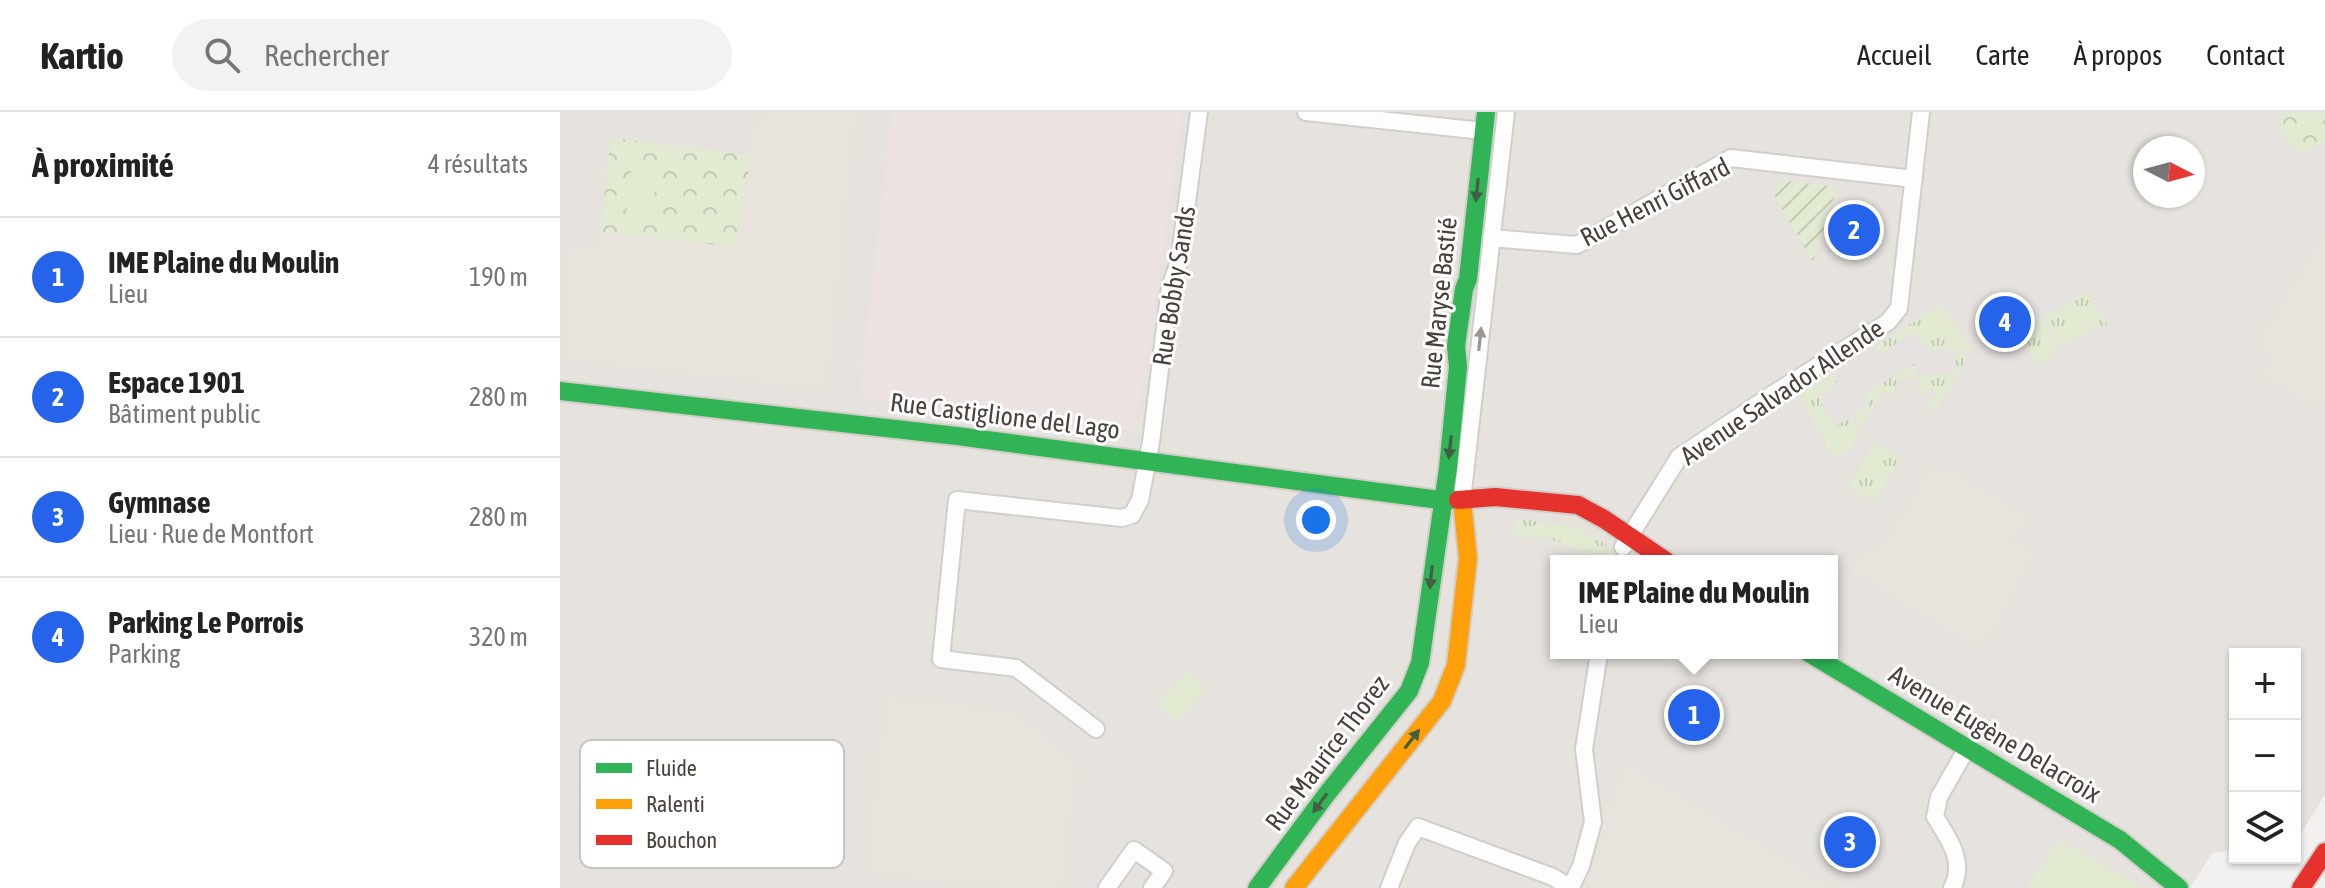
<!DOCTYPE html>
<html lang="fr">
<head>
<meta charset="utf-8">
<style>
  body { margin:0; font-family:"Asap Condensed",sans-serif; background:#f2f2f2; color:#222 }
  .controls { position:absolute; right:24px; bottom:24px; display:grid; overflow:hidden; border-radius:0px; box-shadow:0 2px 6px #0004 }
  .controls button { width:72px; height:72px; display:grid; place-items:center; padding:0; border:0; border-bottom:2px solid #e0e0e0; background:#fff; color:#222; font:40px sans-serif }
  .compass { position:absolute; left:1573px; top:24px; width:72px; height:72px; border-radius:50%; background:#fff; box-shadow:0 2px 6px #0004; rotate:96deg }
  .you { position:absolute; left:756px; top:408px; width:28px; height:28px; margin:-20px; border:6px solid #fff; border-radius:50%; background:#1a73e8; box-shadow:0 0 0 12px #1a73e833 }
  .badge { display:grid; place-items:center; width:52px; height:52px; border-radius:50%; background:#2563eb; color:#fff; font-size:26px; font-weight:700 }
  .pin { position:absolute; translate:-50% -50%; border:4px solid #fff; box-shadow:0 2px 8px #0006 }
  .popup { position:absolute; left:990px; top:443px; width:288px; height:104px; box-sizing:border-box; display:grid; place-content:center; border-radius:0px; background:#fff; filter:drop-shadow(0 2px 6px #0005); font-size:26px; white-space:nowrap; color:#767676 }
  .popup b { font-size:30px; color:#222 }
  .popup::after { content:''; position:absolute; left:50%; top:100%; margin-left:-16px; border:16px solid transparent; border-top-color:#fff }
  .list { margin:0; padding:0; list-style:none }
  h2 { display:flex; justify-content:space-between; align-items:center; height:104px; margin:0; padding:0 32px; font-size:34px }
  h2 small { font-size:26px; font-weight:400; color:#767676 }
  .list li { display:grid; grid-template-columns:52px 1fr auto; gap:24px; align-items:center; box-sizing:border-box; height:120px; padding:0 32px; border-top:2px solid #e0e0e0 }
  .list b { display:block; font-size:30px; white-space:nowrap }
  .list p { margin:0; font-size:26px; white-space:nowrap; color:#767676 }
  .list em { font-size:26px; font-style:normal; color:#767676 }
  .icon { flex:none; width:44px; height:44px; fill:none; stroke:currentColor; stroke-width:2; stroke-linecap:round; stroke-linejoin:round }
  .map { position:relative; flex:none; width:1765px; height:776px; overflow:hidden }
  header { display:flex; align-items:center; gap:48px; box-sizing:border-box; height:112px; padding:0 40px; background:#fff; border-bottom:2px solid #e0e0e0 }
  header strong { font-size:38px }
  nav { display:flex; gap:44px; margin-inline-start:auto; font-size:28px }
  .search { width:560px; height:72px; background:#f2f2f2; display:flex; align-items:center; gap:20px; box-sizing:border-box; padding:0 28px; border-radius:44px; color:#767676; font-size:30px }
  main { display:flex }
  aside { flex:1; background:#fff }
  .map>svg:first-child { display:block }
</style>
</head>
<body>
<header>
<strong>Kartio</strong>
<div class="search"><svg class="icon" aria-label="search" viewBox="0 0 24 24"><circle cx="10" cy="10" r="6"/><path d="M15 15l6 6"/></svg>Rechercher</div>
<nav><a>Accueil</a><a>Carte</a><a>À propos</a><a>Contact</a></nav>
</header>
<main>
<aside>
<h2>À proximité<small>4 résultats</small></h2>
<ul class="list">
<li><span class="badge">1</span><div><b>IME Plaine du Moulin</b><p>Lieu</p></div><em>190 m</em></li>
<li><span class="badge">2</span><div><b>Espace 1901</b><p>Bâtiment public</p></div><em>280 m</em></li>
<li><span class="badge">3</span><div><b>Gymnase</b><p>Lieu · Rue de Montfort</p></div><em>280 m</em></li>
<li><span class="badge">4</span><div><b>Parking Le Porrois</b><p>Parking</p></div><em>320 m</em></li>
</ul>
</aside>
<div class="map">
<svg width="1765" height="776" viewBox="0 0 1765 776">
  <defs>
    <pattern id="grass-tufts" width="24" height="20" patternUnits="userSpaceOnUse" patternTransform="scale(2)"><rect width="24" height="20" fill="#e2ead2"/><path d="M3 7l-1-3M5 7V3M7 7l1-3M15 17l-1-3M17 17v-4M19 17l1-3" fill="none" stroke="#c3cab5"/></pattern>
    <pattern id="park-crowns" width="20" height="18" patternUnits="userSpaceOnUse" patternTransform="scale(2)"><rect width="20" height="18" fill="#e2ead2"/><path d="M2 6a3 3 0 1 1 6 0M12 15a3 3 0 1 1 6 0" fill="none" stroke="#c3cab5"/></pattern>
    <pattern id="garden-furrows" width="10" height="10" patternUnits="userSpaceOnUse" patternTransform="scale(2)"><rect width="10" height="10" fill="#e2ead2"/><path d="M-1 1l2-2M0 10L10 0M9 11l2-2" fill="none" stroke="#c3cab5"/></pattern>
  </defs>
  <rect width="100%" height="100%" fill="#f3f1ef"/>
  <path fill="#e6e2de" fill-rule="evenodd" d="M0 0H1765V683L1735 731V542H1675V738L1652 741 1630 776H0ZM1585 36H1633V84H1585ZM996 449H1272V541H996Z"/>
  <g fill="#e8e3dc">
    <polygon points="207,0 297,0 268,279 1,249 8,141 13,135 38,134 40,120 176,135 193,22"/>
    <polygon points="1765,123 1765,289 1762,288 1756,295 1704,264 1714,246 1697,235"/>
    <polygon points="1385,355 1468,404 1454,429 1477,441 1420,537 1291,458 1302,438 1319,434 1331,423 1372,356"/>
    <polygon points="325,583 450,597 518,653 503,776 443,776 304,763"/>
    <polygon points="1065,652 1271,776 1018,776"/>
  </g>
  <polygon fill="#ece2e1" points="332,0 622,0 586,264 583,268 574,319 299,285"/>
  <g fill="url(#grass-tufts)">
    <polygon points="1526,180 1547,212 1541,216 1539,213 1502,235 1484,206"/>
    <polygon points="1375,196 1383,196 1412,239 1368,238 1356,219 1320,242 1315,235"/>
    <polygon points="1481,207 1500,238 1478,253 1459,221"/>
    <polygon points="1396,242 1410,243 1375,299 1368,295 1377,279 1370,275 1365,282 1357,277 1361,269 1352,264 1340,267 1331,284 1322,279 1303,314 1295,302 1309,292 1304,282 1355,251 1355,262 1395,261"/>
    <polygon points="1273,262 1277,270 1257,284 1275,314 1291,304 1300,319 1290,338 1272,344 1240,283"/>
    <polygon points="1315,330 1341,345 1314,390 1289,374"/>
    <polygon points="957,406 1018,416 1073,449 1038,449 998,429 953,423"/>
  </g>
  <g fill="url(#park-crowns)">
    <path d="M1724 0H1765V30C1742 44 1735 42 1720 20L1721 4Z"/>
    <polygon points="51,26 191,43 176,135 40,120"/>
  </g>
  <polygon fill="url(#garden-furrows)" points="1218,68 1277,75 1253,150 1215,85"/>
  <g fill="#e2ead2">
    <polygon points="75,57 93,59 96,64 92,107 88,109 68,107 66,104 71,59"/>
    <polygon points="627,560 646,576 616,610 597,593"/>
    <polygon points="1499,728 1584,776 1466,776"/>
  </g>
  <g fill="#e5e2e0">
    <polygon points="1509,151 1526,180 1459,221 1478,253 1447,273 1409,212"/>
    <polygon points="1357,221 1368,238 1396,239 1395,262 1355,263 1354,251 1304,282 1310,292 1276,314 1259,285"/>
    <polygon points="26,266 239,293 218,322 14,297"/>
    <polygon points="345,457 366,462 355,565 322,564 333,465"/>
    <polygon points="1289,464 1432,548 1411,584 1272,500 1272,490"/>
    <polygon points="806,488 837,510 788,584 765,568 777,553 766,545"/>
    <polygon points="1412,699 1487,742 1463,776 1443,776 1413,759 1405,709"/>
    <polygon points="566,717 619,758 611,768 619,776 526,776"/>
  </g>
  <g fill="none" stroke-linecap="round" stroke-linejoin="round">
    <defs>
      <g id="street">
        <polyline points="746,0 923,19"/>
        <polyline points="931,126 1017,133 1171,46 1354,67"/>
        <polyline points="902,388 946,0"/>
        <polyline points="1063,435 1119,345 1216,280 1328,210 1339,196 1361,0"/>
        <polyline points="536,617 456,556 381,547 397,388 562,406 572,403 580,388 591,330 610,175 619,150 639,0"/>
        <polyline points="1011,775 1021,754 1033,710 1024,637 1039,541"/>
        <polyline points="547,776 574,738 604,759 592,776"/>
        <polyline points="829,776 847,731 858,715 993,765 1010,776"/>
        <path d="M1392 776C1406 750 1389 727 1375 705L1379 685 1407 636"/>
      </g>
      <g id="fast">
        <polyline points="0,279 397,324 872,387 898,388"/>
        <polyline points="1249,541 1560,728 1619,776"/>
        <polyline points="697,776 766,683 849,579 860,551 888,356 898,255 896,234 904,177 908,167 926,0"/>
      </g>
      <polyline id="slow" points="734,776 882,589 896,553 908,446 902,388"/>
      <g id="jam">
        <polyline points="898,388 935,385 1018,393 1044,407 1106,449"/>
        <polyline points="1741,776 1765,740"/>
      </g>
    </defs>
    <use href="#street" stroke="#d1cfcc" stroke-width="20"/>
    <use href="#fast" stroke="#d1cdc7" stroke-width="22"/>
    <use href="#slow" stroke="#d1cdc7" stroke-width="22"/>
    <use href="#jam" stroke="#d1cdc7" stroke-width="22"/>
    <use href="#street" stroke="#fdfdfd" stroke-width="16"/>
    <use href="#fast" stroke="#30b455" stroke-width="18"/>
    <use href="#slow" stroke="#ff9f0a" stroke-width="18"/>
    <use href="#jam" stroke="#e5322d" stroke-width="18"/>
  </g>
  <defs><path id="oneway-solid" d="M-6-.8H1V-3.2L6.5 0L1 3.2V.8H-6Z" transform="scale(2)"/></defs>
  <g fill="#435e42">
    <use href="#oneway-solid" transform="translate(917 78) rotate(96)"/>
    <use href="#oneway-solid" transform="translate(890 335) rotate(96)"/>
    <use href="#oneway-solid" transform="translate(871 465) rotate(96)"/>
    <use href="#oneway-solid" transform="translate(852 627) rotate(-52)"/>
    <use href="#oneway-solid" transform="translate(760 691) rotate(126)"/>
  </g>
  <use fill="#9a9692" href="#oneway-solid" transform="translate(920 227) rotate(-84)"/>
  <g text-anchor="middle" stroke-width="6" stroke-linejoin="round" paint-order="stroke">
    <g font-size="26" fill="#49423b" stroke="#fff">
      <text transform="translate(1095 90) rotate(-27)" y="9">Rue Henri Giffard</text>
      <text transform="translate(614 174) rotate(-81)" y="9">Rue Bobby Sands</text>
      <text transform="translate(879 191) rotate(-84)" y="9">Rue Maryse Bastié</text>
      <text transform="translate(1222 280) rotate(-34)" y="9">Avenue Salvador Allende</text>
      <text transform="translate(445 304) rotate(7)" y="9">Rue Castiglione del Lago</text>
      <text transform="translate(1435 622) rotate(31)" y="9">Avenue Eugène Delacroix</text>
      <text transform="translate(767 641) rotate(-53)" y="9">Rue Maurice Thorez</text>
    </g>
  </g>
  <rect x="20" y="628" width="264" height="128" rx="12" fill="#fff" stroke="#c8c6c4" stroke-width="2"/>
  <rect x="36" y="651" width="36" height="10" fill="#30b455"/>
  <rect x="36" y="687" width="36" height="10" fill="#ff9f0a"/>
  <rect x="36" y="723" width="36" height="10" fill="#e5322d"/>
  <g font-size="22" fill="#49423b">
    <text x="86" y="664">Fluide</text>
    <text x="86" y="700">Ralenti</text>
    <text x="86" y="736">Bouchon</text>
  </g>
</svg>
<div class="controls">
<button>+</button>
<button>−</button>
<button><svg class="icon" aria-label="layers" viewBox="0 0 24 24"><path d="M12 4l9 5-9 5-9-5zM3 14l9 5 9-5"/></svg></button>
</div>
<svg class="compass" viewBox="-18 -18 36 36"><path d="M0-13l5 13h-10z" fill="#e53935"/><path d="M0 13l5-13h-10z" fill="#767676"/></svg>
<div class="you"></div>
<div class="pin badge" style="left:1134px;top:603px">1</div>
<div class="popup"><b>IME Plaine du Moulin</b>Lieu</div>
<div class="pin badge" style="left:1294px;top:118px">2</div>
<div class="pin badge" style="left:1290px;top:730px">3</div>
<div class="pin badge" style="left:1445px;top:210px">4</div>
</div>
</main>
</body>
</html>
